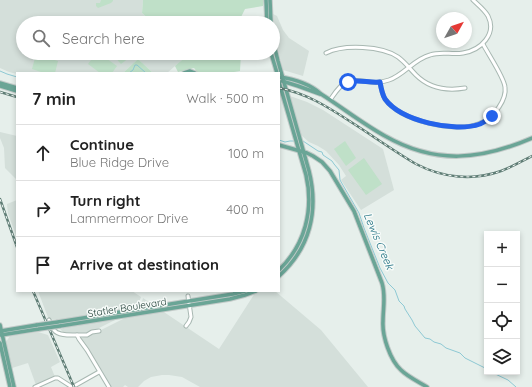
<!DOCTYPE html>
<html lang="en">
<head>
<meta charset="utf-8">
<style>
  body { margin:0; font-family:Quicksand,sans-serif; background:#f6f6f6; color:#222 }
  .controls { position:absolute; right:12px; bottom:12px; display:grid; overflow:hidden; border-radius:0px; box-shadow:0 2px 6px #0003 }
  .controls button { width:36px; height:36px; display:grid; place-items:center; padding:0; border:0; border-bottom:1px solid #e0e0e0; background:#fff; color:#222; font:20px sans-serif }
  .compass { position:absolute; left:436px; top:12px; width:36px; height:36px; border-radius:50%; background:#fff; box-shadow:0 2px 6px #0003; rotate:50deg }
  .stop { position:absolute; width:12px; height:12px; margin:-9px; border:3px solid #2563eb; border-radius:50%; background:#fff }
  .stop.end { background:#2563eb; border-color:#fff; box-shadow:0 1px 4px #0008 }
  .list { margin:0; padding:0; list-style:none }
  h2 { display:flex; justify-content:space-between; align-items:center; height:52px; margin:0; padding:0 16px; font-size:17px }
  h2 small { font-size:13px; font-weight:400; color:#767676 }
  .list li { display:grid; grid-template-columns:26px 1fr auto; gap:12px; align-items:center; box-sizing:border-box; height:56px; padding:0 16px; border-top:1px solid #e0e0e0 }
  .list b { display:block; font-size:15px; white-space:nowrap }
  .list p { margin:0; font-size:13px; white-space:nowrap; color:#767676 }
  .list em { font-size:13px; font-style:normal; color:#767676 }
  .icon { flex:none; width:22px; height:22px; fill:none; stroke:currentColor; stroke-width:2; stroke-linecap:round; stroke-linejoin:round }
  .map { position:relative; flex:none; width:532px; height:387px; overflow:hidden }
  .search { position:absolute; background:#fff; box-shadow:0 2px 6px #0003; left:16px; top:16px; width:264px; height:44px; display:flex; align-items:center; gap:10px; box-sizing:border-box; padding:0 14px; border-radius:22px; color:#767676; font-size:15px }
  .panel { position:absolute; background:#fff; box-shadow:0 2px 6px #0003; left:16px; top:72px; width:264px; height:220px; border-radius:0px }
  .map>svg:first-child { display:block }
</style>
</head>
<body>
<div class="map">
<svg width="532" height="387" viewBox="0 0 532 387">
  <rect width="100%" height="100%" fill="#e6efeb"/>
  <g fill="#d4dfda">
    <polygon points="0,0 143,0 142,13 153,23 23,23 23,53 190,53 167,73 153,73 138,59 123,73 17,73 17,74 9,72 0,68"/>
    <polygon points="273,14 277,16 283,30 289,38 309,51 303,76 283,70 277,44"/>
    <polygon points="290,96 307,102 323,110 383,149 394,190 361,210 341,180 346,176 339,165 326,151 318,146 309,142 301,135"/>
    <polygon points="0,132 17,136 17,180 5,168 4,148 0,138"/>
    <polygon points="17,200 17,238 8,214 7,204"/>
    <polygon points="38,291 132,291 141,297 137,307 59,320 59,319 49,320"/>
    <polygon points="261,291 275,291 321,330 368,387 200,387 182,377 169,375 162,375 151,377 144,381 138,387 128,387 125,385 123,387 111,387 79,338 87,337 127,317 138,315 143,298 219,349 255,293"/>
    <polygon points="119,318 87,334 69,335 64,333 60,329 62,329 63,328"/>
    <polygon points="38,332 48,335 60,362 51,367 55,377 36,385 28,363 12,368 6,342 10,336"/>
  </g>
  <g fill="#bfe0c8">
    <polygon points="101,0 113,0 113,1 111,3 98,8 96,6 96,3 100,3"/>
    <polygon points="143,0 264,0 263,6 245,9 240,19 240,23 174,23 173,20 162,23 153,23 142,13"/>
    <polygon points="96,53 99,53 117,66 112,73 100,73 88,64"/>
    <polygon points="111,53 131,53 133,55 121,64"/>
    <polygon points="190,53 241,53 240,71 228,73 198,73 194,68 178,72 175,66"/>
    <polygon points="36,54 58,61 55,73 44,73 32,69"/>
    <polygon points="138,59 153,73 123,73"/>
    <polygon points="345,141 356,158 346,166 334,149"/>
    <polygon points="364,158 382,184 366,195 348,170"/>
  </g>
  <g fill="none" stroke-linecap="round" stroke-linejoin="round">
    <g stroke="#8ec9d4" stroke-width="1">
      <polyline points="0,71 7,74 17,77"/>
      <polyline points="129,73 133,70 135,65 137,65 146,73"/>
      <polyline points="279,140 285,142 290,141 300,141"/>
      <polyline points="303,141 318,151 322,152 323,155 332,161 334,164 339,170 340,180 359,213 364,228 380,268 388,283 395,290 399,301 404,306 405,309 412,320 415,326 425,338 430,339 434,342 441,344 446,348 460,353 465,358 487,369"/>
      <polyline points="491,372 508,380 516,387"/>
    </g>
    <defs>
      <g id="minor">
        <path d="M326 53C344 44 382 46 398 57 405 62 410 69 416 75 429 88 447 91 465 88"/>
        <path d="M380 82C381 88 382 94 385 99 401 121 454 133 478 124 487 121 494 115 499 107 503 101 506 94 505 87 504 77 488 54 483 44"/>
        <path d="M330 100C335 93 339 86 346 82 354 79 362 81 370 82 376 83 383 82 389 80 404 75 414 59 430 55 441 51 452 55 463 53 481 50 497 34 488 16 484 9 478 5 473 0"/>
        <path d="M49 320C51 323 52 328 54 330 58 336 71 335 77 335L79 339 87 350 109 387"/>
        <polyline points="186,326 189,322 191,317 188,296"/>
        <polyline points="77,335 87,335 92,332 99,331"/>
        <polyline points="76,385 99,372"/>
        <polyline points="35,387 55,378 58,378 72,387"/>
      </g>
      <g id="major">
        <polyline points="266,0 267,23"/>
        <polyline points="270,0 271,23"/>
        <path d="M273 41 278 61 309 171C319 211 310 248 279 276"/>
        <polyline points="271,53 277,73"/>
        <polyline points="184,73 190,71 195,73"/>
        <path d="M279 77C294 79 310 84 321 94 343 108 363 124 385 136 436 165 481 160 532 138"/>
        <polyline points="282,81 298,86 320,94"/>
        <path d="M279 82 306 175C314 210 305 245 279 270"/>
        <polyline points="0,83 17,88"/>
        <polyline points="0,86 17,91"/>
        <path d="M279 145 307 153 313 156 322 162 330 171 354 211 382 283C386 296 383 308 383 321 382 336 390 360 401 370 408 377 419 382 427 387"/>
        <polyline points="58,322 233,294 245,291"/>
        <polyline points="0,325 14,387"/>
        <polyline points="60,326 230,299 245,295 256,291"/>
        <polyline points="1,331 37,325"/>
        <polyline points="1,335 39,329"/>
        <polyline points="0,343 10,387"/>
      </g>
    </defs>
    <use href="#minor" stroke="#a8b8b2" stroke-width="5"/>
    <use href="#major" stroke="#c2cac8" stroke-width="5.5"/>
    <use href="#minor" stroke="#fff" stroke-width="3"/>
    <use href="#major" stroke="#6aa596" stroke-width="3.5"/>
    <defs>
      <g id="rail">
        <path d="M279 88C306 93 328 107 351 122 373 136 394 151 416 164 443 178 473 181 501 171 512 167 522 161 532 156"/>
        <polyline points="0,92 17,97"/>
        <polyline points="0,199 17,247"/>
        <polyline points="33,291 74,387"/>
      </g>
    </defs>
    <use href="#rail" stroke="#5f7d75" stroke-width="2.5"/>
    <use href="#rail" stroke="#f7fbf9" stroke-width="1" stroke-dasharray="3" stroke-linecap="butt"/>
    <defs>
      <g id="major-bridge">
        <polyline points="37,325 58,322"/>
        <polyline points="39,329 60,326"/>
      </g>
    </defs>
    <use href="#major-bridge" stroke="#c2cac8" stroke-width="5.5" stroke-linecap="butt"/>
    <use href="#major-bridge" stroke="#6aa596" stroke-width="3.5"/>
  </g>
  <g fill="none" stroke-linecap="round" stroke-linejoin="round">
    <path stroke="#2563eb" stroke-width="5" d="M348 82C358 79 369 83 380 82 381 88 382 94 385 99 401 121 455 133 480 124 484 122 489 119 492 116"/>
  </g>
  <g text-anchor="middle" stroke-width="3" stroke-linejoin="round" paint-order="stroke">
    <g font-size="10" fill="#24423a" stroke="#f7fbf9">
      <text transform="translate(127 307) rotate(-9)" y="4">Statler Boulevard</text>
    </g>
    <g font-size="11" font-style="italic" fill="#1c6f80" stroke="#f7fbf9">
      <text transform="translate(379 241) rotate(67)" y="4">Lewis Creek</text>
    </g>
  </g>
</svg>
<div class="controls">
<button>+</button>
<button>−</button>
<button><svg class="icon" aria-label="locate" viewBox="0 0 24 24"><circle cx="12" cy="12" r="6"/><path d="M12 2v4M12 18v4M2 12h4M18 12h4"/></svg></button>
<button><svg class="icon" aria-label="layers" viewBox="0 0 24 24"><path d="M12 4l9 5-9 5-9-5zM3 14l9 5 9-5"/></svg></button>
</div>
<svg class="compass" viewBox="-18 -18 36 36"><path d="M0-13l5 13h-10z" fill="#e53935"/><path d="M0 13l5-13h-10z" fill="#767676"/></svg>
<div class="stop" style="left:348px;top:82px"></div>
<div class="stop end" style="left:492px;top:116px"></div>
<div class="search"><svg class="icon" aria-label="search" viewBox="0 0 24 24"><circle cx="10" cy="10" r="6"/><path d="M15 15l6 6"/></svg>Search here</div>
<section class="panel">
<h2>7 min<small>Walk · 500 m</small></h2>
<ul class="list">
<li><svg class="icon" aria-label="ahead" viewBox="0 0 24 24"><path d="M12 20V5M6 11l6-6 6 6"/></svg><div><b>Continue</b><p>Blue Ridge Drive</p></div><em>100 m</em></li>
<li><svg class="icon" aria-label="right" viewBox="0 0 24 24"><path d="M7 20v-9h11M14 6l5 5-5 5"/></svg><div><b>Turn right</b><p>Lammermoor Drive</p></div><em>400 m</em></li>
<li><svg class="icon" aria-label="arrive" viewBox="0 0 24 24"><path d="M6 21V4h12l-3 4 3 4H6"/></svg><div><b>Arrive at destination</b></div></li>
</ul>
</section>
</div>
</body>
</html>
